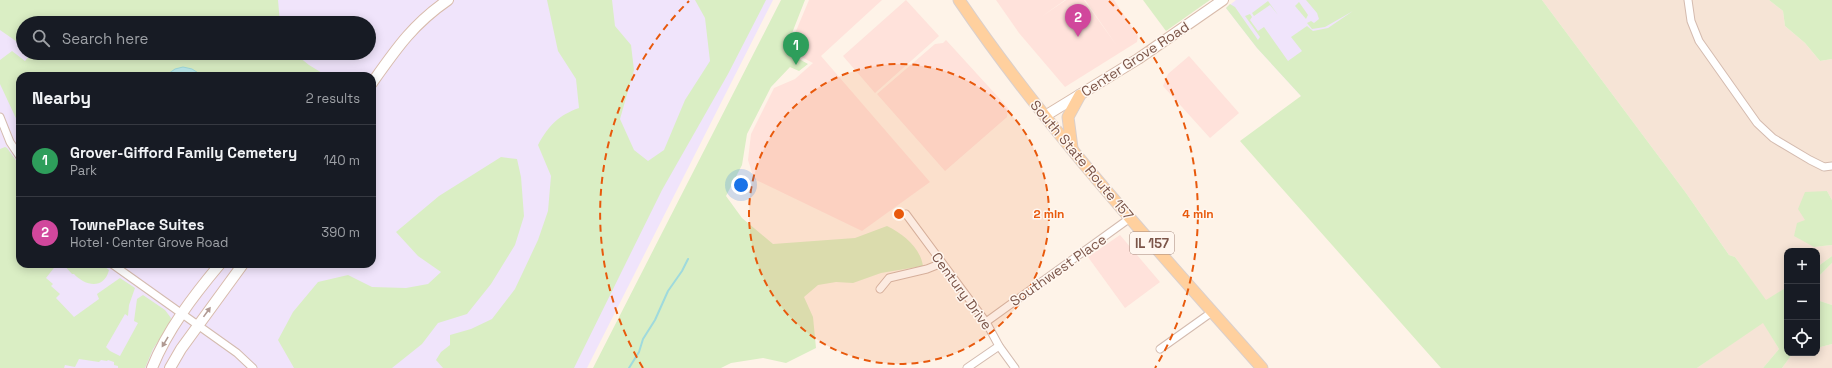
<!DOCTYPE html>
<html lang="en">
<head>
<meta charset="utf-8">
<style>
  body { margin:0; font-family:"Space Grotesk",sans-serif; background:#242831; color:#f1f3f6 }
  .controls { position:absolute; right:12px; bottom:12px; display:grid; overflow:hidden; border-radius:8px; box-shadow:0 2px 10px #0003 }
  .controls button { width:36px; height:36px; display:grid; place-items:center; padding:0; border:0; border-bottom:1px solid #363941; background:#171b24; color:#f1f3f6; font:20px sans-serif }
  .you { position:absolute; left:741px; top:185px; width:14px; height:14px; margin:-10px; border:3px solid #fff; border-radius:50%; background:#1a73e8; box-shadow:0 0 0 6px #1a73e833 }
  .badge { display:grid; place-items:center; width:26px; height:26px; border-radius:50%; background:#0f766e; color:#fff; font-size:13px; font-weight:700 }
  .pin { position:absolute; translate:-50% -33px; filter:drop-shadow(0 1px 2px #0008) }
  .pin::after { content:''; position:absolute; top:21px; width:14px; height:12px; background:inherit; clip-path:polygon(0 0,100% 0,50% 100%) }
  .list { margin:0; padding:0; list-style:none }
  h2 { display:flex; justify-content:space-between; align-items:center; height:52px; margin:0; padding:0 16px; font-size:17px }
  h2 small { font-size:13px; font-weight:400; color:#9ea1a6 }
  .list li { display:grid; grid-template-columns:26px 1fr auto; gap:12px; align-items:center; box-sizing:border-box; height:72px; padding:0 16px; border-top:1px solid #363941 }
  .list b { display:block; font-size:15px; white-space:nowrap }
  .list p { margin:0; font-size:13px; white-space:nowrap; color:#9ea1a6 }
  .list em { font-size:13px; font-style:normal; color:#9ea1a6 }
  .icon { flex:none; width:22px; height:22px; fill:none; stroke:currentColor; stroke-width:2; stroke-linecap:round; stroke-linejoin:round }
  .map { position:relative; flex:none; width:1832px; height:368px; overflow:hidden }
  .search { position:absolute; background:#171b24; box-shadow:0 2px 10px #0003; left:16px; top:16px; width:360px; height:44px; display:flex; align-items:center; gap:10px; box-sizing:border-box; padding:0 14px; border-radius:22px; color:#9ea1a6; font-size:15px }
  .panel { position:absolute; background:#171b24; box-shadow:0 2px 10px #0003; left:16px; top:72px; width:360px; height:196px; border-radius:12px }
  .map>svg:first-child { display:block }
</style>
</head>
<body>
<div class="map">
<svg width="1832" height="368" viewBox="0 0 1832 368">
  <rect width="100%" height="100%" fill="#fef3e8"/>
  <g fill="#f6e4d6">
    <polygon points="1542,0 1769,0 1783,11 1785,26 1805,43 1820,61 1832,59 1832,200 1827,191 1805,220 1814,247 1832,245 1832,256 1817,267 1817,251 1787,251 1787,287 1766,301 1735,257 1729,255 1686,193"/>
    <polygon points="1832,263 1832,305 1817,300 1817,283 1819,276"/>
    <polygon points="1763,322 1779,349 1763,368 1697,368"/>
    <polygon points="1832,344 1832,368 1782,368 1793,353 1817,353 1817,348"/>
  </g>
  <g fill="#ffe2db">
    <polygon points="809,0 882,0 821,56 930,182 862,231 754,179 748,160 751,134 774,88 795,79 813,63 788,50"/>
    <polygon points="906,0 939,36 875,93 843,56"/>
    <polygon points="996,0 1065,0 1041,17 1066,0 1084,0 1117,46 1085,0 1114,0 1138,36 1137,42 1065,87 1019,33"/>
    <polygon points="946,40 1008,108 1007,117 945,171 877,94 935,44 943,43"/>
    <polygon points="1189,56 1239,113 1210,138 1163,86 1168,74"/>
    <polygon points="1120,235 1160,282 1125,308 1088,257"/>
  </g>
  <g fill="#f0e4fb" fill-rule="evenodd">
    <path d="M0 0H773L587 368H0ZM23 23H369V53H23ZM20 76H372V264H20Z"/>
    <polygon points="1236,0 1345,0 1377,44 1301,96 1257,48 1226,8"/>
  </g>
  <g fill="#daeec4">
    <polygon points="0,0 278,0 280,23 23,23 23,46 0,30"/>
    <path d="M547 0H612L615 26 631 45 634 70 620 119 634 150 648 161 664 150 685 100 710 61 705 18 695 0H766L728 74 662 190 574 368H443L436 360 441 352 450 345V335L471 329 492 319 515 289 538 240 548 211 551 176 538 145C548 126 559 115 579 108L576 79 558 51Z"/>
    <path d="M781 0H805L785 51 808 64 799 71 790 67 771 87 747 134 742 165 726 196 742 218 773 244 855 238 887 226C903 234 920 247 923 266L881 273 853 283 836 282 818 285 804 297 813 317 816 348 786 363 763 358 731 363 721 368H593Z"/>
    <polygon points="1143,0 1210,0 1166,31"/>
    <polygon points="1306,0 1542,0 1686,193 1729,255 1735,257 1766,300 1787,287 1787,353 1793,353 1782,368 1763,368 1779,349 1763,323 1697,368 1441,368 1240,141 1301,96 1257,48 1226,8 1230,4 1235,7 1258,40 1260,37 1245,16 1250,14 1252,17 1250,20 1258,31 1264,27 1288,61 1302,51 1291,37 1307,26 1313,31 1328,28 1353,11 1325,27 1312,29 1307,23 1311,21 1314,23 1319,19 1317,13"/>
    <polygon points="1769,0 1832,0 1832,59 1820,61 1805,43 1785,26 1783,11"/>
    <polygon points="1268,1 1278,15 1270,5 1254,16 1252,13"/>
    <polygon points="1299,2 1308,15 1306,19 1295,6"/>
    <polygon points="12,51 25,61 30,55 28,53 294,53 309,65 327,76 20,76 20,127 0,84 0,60"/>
    <polygon points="5,147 7,148 20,166 20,264 57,264 46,278 53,284 51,286 60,294 56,298 74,317 99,299 97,294 120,278 135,288 129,305 128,316 125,314 106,347 110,351 120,356 138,323 134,321 137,299 143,295 165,310 171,318 170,323 153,349 145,368 118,368 118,366 114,365 114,362 108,360 107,361 101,360 99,362 79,359 75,367 65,365 64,368 0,368 0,149"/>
    <polygon points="501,157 517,159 521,177 524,216 515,245 491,284 467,314 438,323 422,344 392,368 294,368 278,340 293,312 318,282 348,275 372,287 406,288 428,284 441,272 418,256 396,232 439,196"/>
    <polygon points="1827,191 1832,200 1832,245 1814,247 1794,236 1797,223 1805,220 1798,209 1805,192"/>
    <polygon points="1832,256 1832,263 1819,276 1817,283 1817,267"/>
    <path d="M63 264H101L109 270C104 290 85 286 74 274H72Z"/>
    <polygon points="1817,300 1832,305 1832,344 1817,348"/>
  </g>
  <polygon fill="#bae8ea" stroke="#9fdadd" points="183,67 192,69 203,76 165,76 175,69"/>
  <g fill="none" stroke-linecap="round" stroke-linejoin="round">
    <polyline stroke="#9fdadd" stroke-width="2" points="629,368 639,352 643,339 655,320 668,291 682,271 688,259"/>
    <defs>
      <g id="street">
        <polyline points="1688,0 1691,21 1699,41 1757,123 1773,138 1810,160 1824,167 1832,166"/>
        <polyline points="0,117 10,142 20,157"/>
        <polyline points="906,214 986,322 999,346 1015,368"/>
        <polyline points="112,264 237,353 253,368"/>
        <polyline points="880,289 889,278 927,269 942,263"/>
        <polyline points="986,322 1130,218"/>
        <polyline points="1160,349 1212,312"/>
        <polyline points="967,368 999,346"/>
      </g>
      <g id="secondary">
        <path d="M372 83C396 49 413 24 448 0"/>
        <polyline points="1045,116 1138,59 1223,0"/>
        <path d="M152 368C167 330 194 295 220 264"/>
        <polyline points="170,368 181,349 243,264"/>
      </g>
      <g id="primary">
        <path d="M959 0C1048 131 1157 249 1262 368"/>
        <polyline points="1072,148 1068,117 1080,95"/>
      </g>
    </defs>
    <use href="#street" stroke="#d4bbaf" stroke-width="9"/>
    <use href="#secondary" stroke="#d8bbab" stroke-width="12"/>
    <use href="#primary" stroke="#dacfcc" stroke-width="13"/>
    <use href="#street" stroke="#fff" stroke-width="7"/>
    <use href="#secondary" stroke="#fff" stroke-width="10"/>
    <use href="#primary" stroke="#ffd09e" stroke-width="11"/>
  </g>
  <defs><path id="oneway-solid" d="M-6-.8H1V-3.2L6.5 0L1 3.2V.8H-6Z"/></defs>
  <g fill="#b09992">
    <use href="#oneway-solid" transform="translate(207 312) rotate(-54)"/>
    <use href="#oneway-solid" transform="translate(165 342) rotate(121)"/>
  </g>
  <circle cx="899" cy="214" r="150" fill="#e8590c" fill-opacity=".12"/>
  <g fill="none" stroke="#e8590c" stroke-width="2" stroke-dasharray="7 5">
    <circle cx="899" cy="214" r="150"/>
    <path d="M643 368A299 299 0 0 1 689 1M1109 1A299 299 0 0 1 1155 368"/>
  </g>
  <g text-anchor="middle" stroke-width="3" stroke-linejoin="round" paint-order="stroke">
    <rect fill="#fff7f0" stroke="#a3867b" stroke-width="1" x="1130" y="232" width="44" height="22" rx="3"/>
    <g font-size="13" font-weight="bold" fill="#7b5549">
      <text x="1152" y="248">IL 157</text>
    </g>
    <g font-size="14" fill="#7b5549" stroke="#fff7f0">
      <text transform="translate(1135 59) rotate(-33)" y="5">Center Grove Road</text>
      <text transform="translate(1082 160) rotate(50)" y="5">South State Route 157</text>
      <text transform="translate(1058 270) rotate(-35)" y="5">Southwest Place</text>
      <text transform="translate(962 291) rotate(54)" y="5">Century Drive</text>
    </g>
  </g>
  <circle cx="899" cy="214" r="6" fill="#e8590c" stroke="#fff7f0" stroke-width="2"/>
  <g font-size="12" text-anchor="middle" font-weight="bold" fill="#e8590c" stroke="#fff7f0" stroke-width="3" stroke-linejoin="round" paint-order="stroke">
    <text x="1049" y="218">2 min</text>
    <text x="1198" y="218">4 min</text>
  </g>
</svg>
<div class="controls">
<button>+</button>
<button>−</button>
<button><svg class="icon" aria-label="locate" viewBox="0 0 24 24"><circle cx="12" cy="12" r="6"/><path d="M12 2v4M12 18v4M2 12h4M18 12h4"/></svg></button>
</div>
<div class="you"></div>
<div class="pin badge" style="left:796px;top:65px;background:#2e9e5b">1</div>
<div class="pin badge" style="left:1078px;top:37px;background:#d1479c">2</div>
<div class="search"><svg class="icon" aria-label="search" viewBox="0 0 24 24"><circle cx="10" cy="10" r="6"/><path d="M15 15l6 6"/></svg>Search here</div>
<section class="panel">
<h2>Nearby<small>2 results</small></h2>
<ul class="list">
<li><span class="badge" style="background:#2e9e5b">1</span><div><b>Grover-Gifford Family Cemetery</b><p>Park</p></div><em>140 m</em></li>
<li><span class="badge" style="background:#d1479c">2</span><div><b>TownePlace Suites</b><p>Hotel · Center Grove Road</p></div><em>390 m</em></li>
</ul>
</section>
</div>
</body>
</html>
